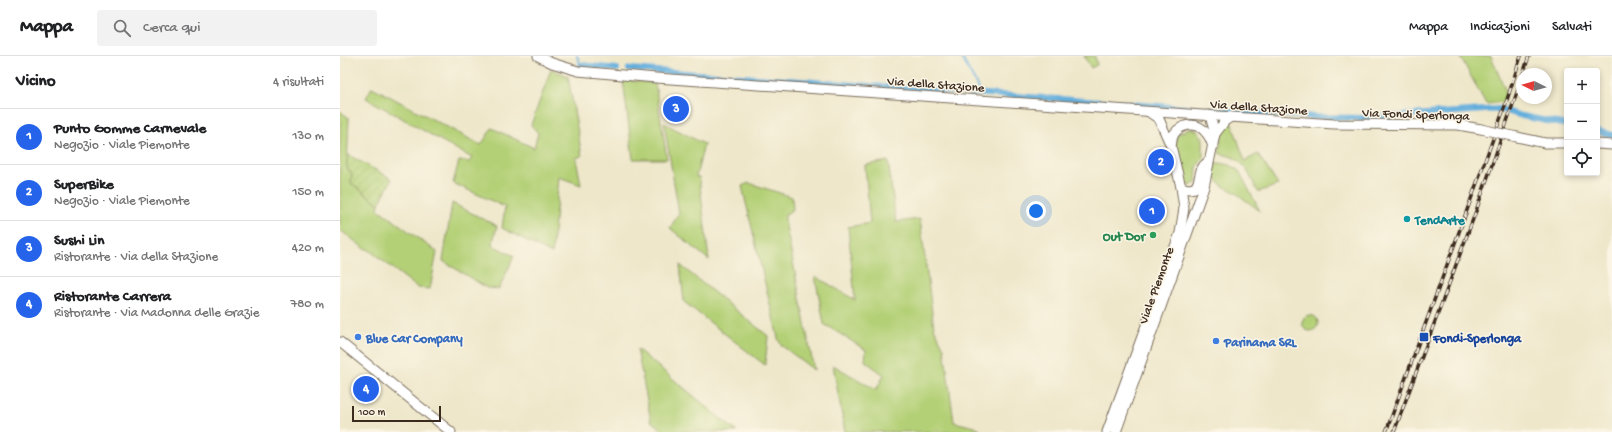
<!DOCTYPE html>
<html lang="it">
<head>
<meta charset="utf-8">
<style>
  body { margin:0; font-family:"Gochi Hand",sans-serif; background:#f2f2f2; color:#202124 }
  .controls { position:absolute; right:12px; top:12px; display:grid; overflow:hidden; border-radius:4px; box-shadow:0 2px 6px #0003 }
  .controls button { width:36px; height:36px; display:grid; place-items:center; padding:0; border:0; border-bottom:1px solid #e0e0e0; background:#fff; color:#202124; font:20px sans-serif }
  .compass { position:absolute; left:1176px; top:12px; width:36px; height:36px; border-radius:50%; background:#fff; box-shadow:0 2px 6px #0003; rotate:275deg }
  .scale { position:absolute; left:12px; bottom:10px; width:89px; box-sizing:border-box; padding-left:4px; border:2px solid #3b2a1e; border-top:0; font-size:11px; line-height:14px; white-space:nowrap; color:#3b2a1e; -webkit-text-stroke:3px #fcf5e5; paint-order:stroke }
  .you { position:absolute; left:696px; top:155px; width:14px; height:14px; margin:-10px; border:3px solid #fff; border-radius:50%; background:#1a73e8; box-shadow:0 0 0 6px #1a73e833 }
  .badge { display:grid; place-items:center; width:26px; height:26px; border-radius:50%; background:#2563eb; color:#fff; font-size:13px; font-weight:700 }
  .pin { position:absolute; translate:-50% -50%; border:2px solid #fff; box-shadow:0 1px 4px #0006 }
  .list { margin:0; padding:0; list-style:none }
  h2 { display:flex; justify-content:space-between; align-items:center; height:52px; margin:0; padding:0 16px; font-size:17px }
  h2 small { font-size:13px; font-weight:400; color:#757577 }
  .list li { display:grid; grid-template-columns:26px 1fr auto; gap:12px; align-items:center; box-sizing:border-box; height:56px; padding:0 16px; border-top:1px solid #e0e0e0 }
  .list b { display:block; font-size:15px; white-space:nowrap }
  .list p { margin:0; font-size:13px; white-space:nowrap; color:#757577 }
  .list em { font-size:13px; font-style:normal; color:#757577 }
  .icon { flex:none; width:22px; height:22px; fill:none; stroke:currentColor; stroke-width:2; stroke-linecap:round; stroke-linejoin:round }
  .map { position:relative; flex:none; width:1272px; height:376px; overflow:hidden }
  header { display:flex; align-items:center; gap:24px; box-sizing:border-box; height:56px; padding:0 20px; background:#fff; border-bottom:1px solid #e0e0e0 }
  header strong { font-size:19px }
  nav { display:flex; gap:22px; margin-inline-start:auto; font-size:14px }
  .search { width:280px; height:36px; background:#f2f2f2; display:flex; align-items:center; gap:10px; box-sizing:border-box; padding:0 14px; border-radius:4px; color:#757577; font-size:15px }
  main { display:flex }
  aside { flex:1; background:#fff }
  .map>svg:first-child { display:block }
</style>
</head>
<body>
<header>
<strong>Mappa</strong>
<div class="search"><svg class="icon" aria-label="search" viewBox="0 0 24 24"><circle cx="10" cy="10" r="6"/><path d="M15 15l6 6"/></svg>Cerca qui</div>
<nav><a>Mappa</a><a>Indicazioni</a><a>Salvati</a></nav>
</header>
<main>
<aside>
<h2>Vicino<small>4 risultati</small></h2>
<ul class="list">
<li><span class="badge">1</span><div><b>Punto Gomme Carnevale</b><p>Negozio · Viale Piemonte</p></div><em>130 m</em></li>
<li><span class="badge">2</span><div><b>SuperBike</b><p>Negozio · Viale Piemonte</p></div><em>150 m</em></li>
<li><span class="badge">3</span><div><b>Sushi Lin</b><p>Ristorante · Via della Stazione</p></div><em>420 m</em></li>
<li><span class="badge">4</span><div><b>Ristorante Carrera</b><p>Ristorante · Via Madonna delle Grazie</p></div><em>780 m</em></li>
</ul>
</aside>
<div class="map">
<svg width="1272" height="376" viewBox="0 0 1272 376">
  <defs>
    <pattern id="garden-furrows" width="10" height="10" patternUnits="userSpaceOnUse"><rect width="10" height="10" fill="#b3d076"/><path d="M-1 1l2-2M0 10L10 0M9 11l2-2" fill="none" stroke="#9bb366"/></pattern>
  </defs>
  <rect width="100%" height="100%" fill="#fcf5e5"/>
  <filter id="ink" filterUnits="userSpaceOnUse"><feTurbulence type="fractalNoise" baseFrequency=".025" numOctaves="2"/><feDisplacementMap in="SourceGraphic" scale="8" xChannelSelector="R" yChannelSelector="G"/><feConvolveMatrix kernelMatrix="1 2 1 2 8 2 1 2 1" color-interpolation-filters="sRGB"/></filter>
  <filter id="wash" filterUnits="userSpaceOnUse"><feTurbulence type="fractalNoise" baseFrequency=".012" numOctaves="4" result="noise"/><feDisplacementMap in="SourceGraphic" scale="16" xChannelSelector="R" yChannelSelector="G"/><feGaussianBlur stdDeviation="0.9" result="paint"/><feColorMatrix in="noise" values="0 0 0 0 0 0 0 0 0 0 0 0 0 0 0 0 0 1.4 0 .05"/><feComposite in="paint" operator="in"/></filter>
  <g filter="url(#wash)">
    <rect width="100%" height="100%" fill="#eee7ca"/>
    <g fill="#b3d076" stroke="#777d4a">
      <polygon points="744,0 755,0 757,9 751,12"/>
      <polygon points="1120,0 1151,0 1166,36 1163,46 1146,48"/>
      <polygon points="211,13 228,20 242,100 236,102 241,129 219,121 212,198 162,172 165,151 113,127 119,105 129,106 132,102 26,42 32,31 141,89 152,72 194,92 198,77 191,69"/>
      <polygon points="283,24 315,27 327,103 293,103"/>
      <polygon points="0,55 9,62 7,112 12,118 11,127 39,148 38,153 97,196 90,233 78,232 29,194 24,192 0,174"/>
      <path d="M891 65 905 105 918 98 938 129 918 136C908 117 905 101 880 98L879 97 882 74Z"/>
      <polygon points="324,67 364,88 356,121 359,121 369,204 330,172 339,157"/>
      <polygon points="849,72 857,74 863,82 863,102 857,111 856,127 849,130 847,128 835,91 837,79"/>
      <polygon points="548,105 556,166 580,163 594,272 604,292 614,366 639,372 639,376 505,376 493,309 536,334 544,319 525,305 526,294 484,268 475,220 515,244 508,171 530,167 525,109"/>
      <path d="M879 107 890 109 899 115 920 155C912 149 904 143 896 137 884 130 871 127 875 109Z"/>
      <polygon points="409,127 452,141 453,153 445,159 445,165 474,314 441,289 438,282 402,130"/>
      <polygon points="112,147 157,170 152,189 174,200 159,233 147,232 103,205"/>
      <polygon points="340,209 428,280 425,309 344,246"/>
      <circle cx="970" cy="267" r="8"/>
      <polygon points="297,293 397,376 325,376 311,365"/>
    </g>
    <polygon fill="url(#garden-furrows)" stroke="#777d4a" points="7,98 52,123 39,148 11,127 12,118 7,112"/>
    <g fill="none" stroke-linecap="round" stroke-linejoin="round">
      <g stroke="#65afdd" stroke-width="2">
        <polyline points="237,0 241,9"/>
        <polyline points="621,0 641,37"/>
      </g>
      <g stroke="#65afdd" stroke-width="6">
        <polyline points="241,9 277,13"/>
        <polyline points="289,13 976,61 1027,62 1159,53 1182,60 1227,69"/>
        <polyline points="1257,75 1272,79"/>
      </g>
    </g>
  </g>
  <g filter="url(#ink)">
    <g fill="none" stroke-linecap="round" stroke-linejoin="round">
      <defs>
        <g id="minor">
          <polyline points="198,0 212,7 238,15 316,22 994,68 1118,69 1141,73"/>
          <polyline points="868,59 871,63 875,78"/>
          <polyline points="1177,81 1205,87 1227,87"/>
          <polyline points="1257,88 1272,89"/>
          <path d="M831 90C832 86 832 81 834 78 843 66 859 66 867 78 870 81 871 86 873 90"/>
          <path d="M841 131 849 133 855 132C863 120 856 114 869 105"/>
          <polyline points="0,286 111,376"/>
          <polyline points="767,376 840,177 844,152 841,131 831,90 819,63 809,56"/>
          <polyline points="776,376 864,131 875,78 885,65 891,61"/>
        </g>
      </defs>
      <use href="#minor" stroke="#7a6c5a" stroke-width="11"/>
      <use href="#minor" stroke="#fff" stroke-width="9"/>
      <defs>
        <g id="rail">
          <polyline points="1183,18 1189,0"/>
          <polyline points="1046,376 1165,50 1181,0"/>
          <polyline points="1054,376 1136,155 1182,22"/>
        </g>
      </defs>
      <use href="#rail" stroke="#3b2a1e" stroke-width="3.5"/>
      <use href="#rail" stroke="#fcf5e5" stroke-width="2" stroke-dasharray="6" stroke-linecap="butt"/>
      <defs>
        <polyline id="minor-bridge" points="1141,73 1177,81"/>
      </defs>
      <use href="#minor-bridge" stroke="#7a6c5a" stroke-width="11" stroke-linecap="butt"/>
      <use href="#minor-bridge" stroke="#fff" stroke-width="9"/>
    </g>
  </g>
  <circle fill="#0f9aa8" stroke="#fcf5e5" stroke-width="1.5" cx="1067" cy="163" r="4"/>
  <circle fill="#2e9e5b" stroke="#fcf5e5" stroke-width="1.5" cx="813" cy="179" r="4"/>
  <g fill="#3f7fe0" stroke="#fcf5e5" stroke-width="1.5">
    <circle cx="18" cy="281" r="4"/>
    <circle cx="876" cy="285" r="4"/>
  </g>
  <rect fill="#1a4fb4" stroke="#fcf5e5" stroke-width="1.5" x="1079" y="276" width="10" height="10" rx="2"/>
  <g text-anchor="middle" stroke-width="3" stroke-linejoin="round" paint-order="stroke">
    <g font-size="13" fill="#3b2a1e" stroke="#fcf5e5">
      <text transform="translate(596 27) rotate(4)" y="5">Via della Stazione</text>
      <text transform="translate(919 50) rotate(4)" y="5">Via della Stazione</text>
      <text transform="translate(1076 57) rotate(2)" y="5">Via Fondi Sperlonga</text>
      <text transform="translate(815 229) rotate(-70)" y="5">Viale Piemonte</text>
    </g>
    <g font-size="13" font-weight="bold" fill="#0d838f" stroke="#fcf5e5" text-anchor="start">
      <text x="1075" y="168">TendArte</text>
    </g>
    <g font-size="13" font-weight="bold" fill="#27864d" stroke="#fcf5e5" text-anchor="end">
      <text x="805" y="184">Out Dor</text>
    </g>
    <g font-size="13" font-weight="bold" fill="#366cbe" stroke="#fcf5e5" text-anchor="start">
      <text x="26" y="286">Blue Car Company</text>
      <text x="884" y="290">Parinama SRL</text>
    </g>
    <g font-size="13" font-weight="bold" fill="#164399" stroke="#fcf5e5" text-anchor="start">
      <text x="1093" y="286">Fondi-Sperlonga</text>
    </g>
  </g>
</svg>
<div class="controls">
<button>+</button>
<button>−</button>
<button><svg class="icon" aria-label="locate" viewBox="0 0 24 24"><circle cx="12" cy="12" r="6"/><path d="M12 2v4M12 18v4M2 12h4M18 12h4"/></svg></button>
</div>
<svg class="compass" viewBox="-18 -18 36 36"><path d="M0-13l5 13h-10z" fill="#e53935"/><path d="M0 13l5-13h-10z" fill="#757577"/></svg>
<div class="scale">100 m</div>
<div class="you"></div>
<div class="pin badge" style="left:812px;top:155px">1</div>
<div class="pin badge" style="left:821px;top:106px">2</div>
<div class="pin badge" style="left:336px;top:53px">3</div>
<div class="pin badge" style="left:26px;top:333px">4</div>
</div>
</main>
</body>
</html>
